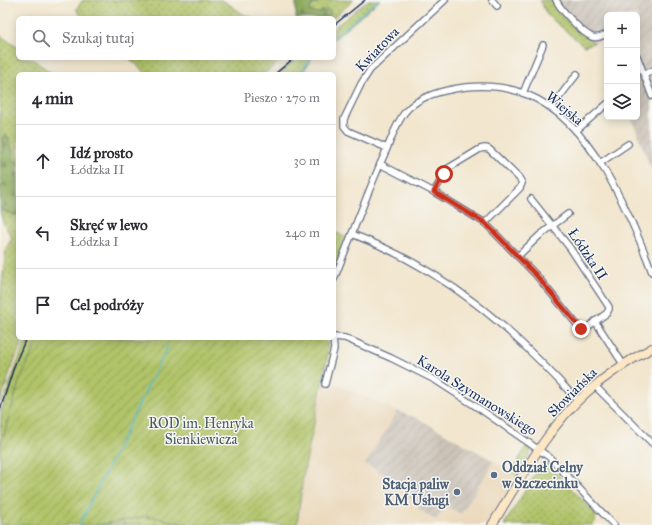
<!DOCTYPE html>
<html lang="pl">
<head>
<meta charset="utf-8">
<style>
  body { margin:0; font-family:"IM FELL Great Primer",serif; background:#f2f2f3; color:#2b2b33 }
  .controls { position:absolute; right:12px; top:12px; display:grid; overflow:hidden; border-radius:6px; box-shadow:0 2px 10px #0003 }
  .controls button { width:36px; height:36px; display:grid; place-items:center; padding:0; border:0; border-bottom:1px solid #e1e1e2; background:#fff; color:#2b2b33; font:20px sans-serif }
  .stop { position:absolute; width:12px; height:12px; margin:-9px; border:3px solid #c8321e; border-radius:50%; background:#fff }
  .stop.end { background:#c8321e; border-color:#fff; box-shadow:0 1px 4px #0008 }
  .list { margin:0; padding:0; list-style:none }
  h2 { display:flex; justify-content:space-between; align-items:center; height:52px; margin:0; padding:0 16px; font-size:17px }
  h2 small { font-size:13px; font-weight:400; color:#7c7c81 }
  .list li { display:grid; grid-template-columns:26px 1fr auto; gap:12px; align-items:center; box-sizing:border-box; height:72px; padding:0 16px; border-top:1px solid #e1e1e2 }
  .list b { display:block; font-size:15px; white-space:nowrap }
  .list p { margin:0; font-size:13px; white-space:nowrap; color:#7c7c81 }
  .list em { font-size:13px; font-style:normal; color:#7c7c81 }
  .icon { flex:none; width:22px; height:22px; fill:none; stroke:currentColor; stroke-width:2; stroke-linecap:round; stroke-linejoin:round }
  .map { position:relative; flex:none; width:652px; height:525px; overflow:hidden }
  .search { position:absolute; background:#fff; box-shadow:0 2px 10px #0003; left:16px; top:16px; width:320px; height:44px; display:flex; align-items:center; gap:10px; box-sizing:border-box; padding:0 14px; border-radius:6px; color:#7c7c81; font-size:15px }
  .panel { position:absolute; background:#fff; box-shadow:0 2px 10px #0003; left:16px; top:72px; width:320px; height:268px; border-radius:6px }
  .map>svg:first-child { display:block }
</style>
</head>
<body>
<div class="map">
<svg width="652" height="525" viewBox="0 0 652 525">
  <defs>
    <pattern id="industrial-furrows" width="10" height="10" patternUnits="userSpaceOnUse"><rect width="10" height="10" fill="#cbc3b8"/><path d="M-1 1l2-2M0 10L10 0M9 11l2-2" fill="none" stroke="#aea8a1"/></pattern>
    <pattern id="grass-dots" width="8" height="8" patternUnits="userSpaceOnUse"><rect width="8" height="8" fill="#b0c367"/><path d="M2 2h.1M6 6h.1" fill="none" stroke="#8e9f58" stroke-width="1.8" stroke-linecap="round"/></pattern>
    <pattern id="forest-firs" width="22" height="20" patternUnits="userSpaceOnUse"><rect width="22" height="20" fill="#8ca95c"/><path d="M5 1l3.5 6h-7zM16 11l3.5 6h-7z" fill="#728a4f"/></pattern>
    <pattern id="cemetery-stones" width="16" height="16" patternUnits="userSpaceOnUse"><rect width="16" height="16" fill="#b0c367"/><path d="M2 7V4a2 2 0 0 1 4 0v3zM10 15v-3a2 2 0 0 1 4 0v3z" fill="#8e9f58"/></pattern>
    <pattern id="garden-furrows" width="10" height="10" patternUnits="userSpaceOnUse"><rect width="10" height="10" fill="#b0c367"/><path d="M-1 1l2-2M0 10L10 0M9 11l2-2" fill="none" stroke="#8e9f58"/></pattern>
  </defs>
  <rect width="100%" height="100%" fill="#f6f6f2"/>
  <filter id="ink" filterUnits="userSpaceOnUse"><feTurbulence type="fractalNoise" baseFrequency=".025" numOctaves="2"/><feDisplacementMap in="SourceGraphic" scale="8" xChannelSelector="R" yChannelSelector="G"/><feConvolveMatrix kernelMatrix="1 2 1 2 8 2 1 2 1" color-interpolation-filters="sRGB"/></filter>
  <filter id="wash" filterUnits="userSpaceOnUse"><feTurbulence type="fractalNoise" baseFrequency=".012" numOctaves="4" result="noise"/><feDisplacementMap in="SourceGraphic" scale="16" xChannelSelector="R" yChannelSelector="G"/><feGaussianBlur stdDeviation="0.9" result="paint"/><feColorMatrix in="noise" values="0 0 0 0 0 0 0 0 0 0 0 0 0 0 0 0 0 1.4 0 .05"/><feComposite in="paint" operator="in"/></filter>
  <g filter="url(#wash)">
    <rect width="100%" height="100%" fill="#f2e6ce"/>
    <polygon fill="#ebd8ba" points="327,381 398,411 365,464 412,488 421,504 418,508 436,520 446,506 461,513 494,461 517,475 486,525 297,525 303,477 322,383 327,384"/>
    <g fill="url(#industrial-furrows)">
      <polygon points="553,0 652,0 652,171 631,117 637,117 637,15 607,15 607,49 603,39 594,43 561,15 557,9"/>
      <polygon points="398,411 419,419 494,461 461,514 446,506 436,520 418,509 421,503 407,497 412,488 365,464"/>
    </g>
    <g fill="url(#grass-dots)" stroke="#667962">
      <polygon points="83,0 222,0 245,15 254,18 83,18 77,11 77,8"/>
      <polygon points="323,0 354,0 333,18 328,18 331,15 328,10 319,13 310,12 310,10 312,5"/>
      <polygon points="368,0 380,0 334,39 334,28"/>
      <path d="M540 0H553C559 18 579 30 594 43L584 46 547 15Z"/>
      <polygon points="0,35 18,48 18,58 31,58 53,74 18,74 18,162 16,163 3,142 3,152 0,154"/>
      <polygon points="129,58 283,58 264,74 147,74"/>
      <polygon points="297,58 312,58 302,74 277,74"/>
      <path d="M0 209 13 215 18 214V338H24L11 369 0 403V302L6 248 12 238C10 233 7 231 5 226 2 221 1 215 0 209Z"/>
      <polygon points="27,338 39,338 19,382 0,449 1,411 9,385"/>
      <polygon points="527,445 530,448 531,452 517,475 512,471"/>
      <path d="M542 463 547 464 595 512C596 518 596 521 592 525H504Z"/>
    </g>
    <g fill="url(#forest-firs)" stroke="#546c5d">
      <polygon points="296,0 323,0 312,5 310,10 310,12 319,13 327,9 331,12 328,18 296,18"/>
      <polygon points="5,135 7,135 12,148 14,161 18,162 18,214 17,215 13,215 0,208 0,154 3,152 3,142"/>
    </g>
    <polygon fill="url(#cemetery-stones)" stroke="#667962" points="148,516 191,525 97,525"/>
    <g fill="url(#garden-furrows)" stroke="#667962">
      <polygon points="334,232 348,238 334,273"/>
      <polygon points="39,338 327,338 328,355 303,477 297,525 191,525 148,516 97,525 0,525 0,449 19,382"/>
    </g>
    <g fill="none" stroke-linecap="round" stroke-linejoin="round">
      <g stroke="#53bad1" stroke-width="1.5">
        <polyline points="334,37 378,0"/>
        <polyline points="300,74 310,58"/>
        <polyline points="172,339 172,338"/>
        <polyline points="79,525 168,346"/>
      </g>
    </g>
  </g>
  <g filter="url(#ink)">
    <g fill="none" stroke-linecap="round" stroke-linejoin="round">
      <defs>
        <g id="street">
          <polyline points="492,0 497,6"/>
          <path d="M556 0C561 10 582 33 592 37 597 39 602 36 607 34"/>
          <polyline points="637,56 652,96"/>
          <polyline points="644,74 652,71"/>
          <polyline points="523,93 543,45"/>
          <polyline points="551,108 577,74"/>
          <polyline points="576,131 607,104"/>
          <polyline points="387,148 348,131 344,126 344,119 361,84 370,70 445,0"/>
          <polyline points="600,163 628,144"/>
          <polyline points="380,164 434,192 485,223 536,275 579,327 585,329 607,313 609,309 609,307 570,248 531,199"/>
          <polyline points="434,192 447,169 480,149 485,148 489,149 519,178 522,183 520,188 485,223"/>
          <path d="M352 234C446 270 511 327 578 401"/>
          <polyline points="518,256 539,236 568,214"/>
          <path d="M334 279C351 237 367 194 385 153 391 140 396 123 405 112 419 95 445 90 466 87 486 85 509 87 528 95 590 120 630 213 652 272"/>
          <polyline points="595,321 623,364"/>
          <polyline points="334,337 345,338 391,358 435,380 483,411 549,457 614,525"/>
          <polyline points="325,384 334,349 333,338"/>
          <polyline points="598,389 652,443"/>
        </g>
        <path id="secondary" d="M492 525C520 480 546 429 586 393 606 375 628 361 652 348"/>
      </defs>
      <use href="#street" stroke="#666f85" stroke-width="8"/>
      <use href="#secondary" stroke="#666f85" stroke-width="10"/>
      <use href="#street" stroke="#fff" stroke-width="5.5"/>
      <use href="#secondary" stroke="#fce6c4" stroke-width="8"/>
      <g stroke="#1b2f5e" stroke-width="1.5">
        <polyline points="334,25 365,0"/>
        <polyline points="275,74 294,58"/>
        <polyline points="0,410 15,364 26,338"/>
      </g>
    </g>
  </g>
  <g fill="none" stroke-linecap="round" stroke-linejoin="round" filter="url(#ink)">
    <polyline stroke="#c8321e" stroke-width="5" points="444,174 434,192 485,223 490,228 536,275 581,329"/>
  </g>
  <g fill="#5c6f8a" stroke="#f6f6f2" stroke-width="1.5">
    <circle cx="494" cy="475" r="4"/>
    <circle cx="457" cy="492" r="4"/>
  </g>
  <g text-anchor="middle" stroke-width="3" stroke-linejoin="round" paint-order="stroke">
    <g font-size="14" fill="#1b2f5e" stroke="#f6f6f2">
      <text transform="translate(377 49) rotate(-46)" y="5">Kwiatowa</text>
      <text transform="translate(565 108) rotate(40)" y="5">Wiejska</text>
      <text transform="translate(588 254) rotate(56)" y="5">Łódzka II</text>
      <text transform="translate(572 392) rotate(-45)" y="5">Słowiańska</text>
      <text transform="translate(477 395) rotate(32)" y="5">Karola Szymanowskiego</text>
    </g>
    <g font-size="14" fill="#485b61" stroke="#f6f6f2">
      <text x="201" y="428">ROD im. Henryka<tspan x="201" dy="16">Sienkiewicza</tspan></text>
    </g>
    <g font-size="14" font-weight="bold" fill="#4e5e75" stroke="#f6f6f2" text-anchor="start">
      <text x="502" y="472">Oddział Celny<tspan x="502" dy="16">w Szczecinku</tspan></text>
      <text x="449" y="489" text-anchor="end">Stacja paliw<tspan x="449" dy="16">KM Usługi</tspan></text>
    </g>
  </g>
</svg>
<div class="controls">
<button>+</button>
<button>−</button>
<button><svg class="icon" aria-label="layers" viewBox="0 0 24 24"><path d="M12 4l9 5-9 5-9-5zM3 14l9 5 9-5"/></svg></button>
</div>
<div class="stop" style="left:444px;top:174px"></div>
<div class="stop end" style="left:581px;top:329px"></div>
<div class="search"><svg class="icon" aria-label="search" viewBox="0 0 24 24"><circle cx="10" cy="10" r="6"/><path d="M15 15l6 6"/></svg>Szukaj tutaj</div>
<section class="panel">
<h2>4 min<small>Pieszo · 270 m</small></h2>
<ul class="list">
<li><svg class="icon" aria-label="ahead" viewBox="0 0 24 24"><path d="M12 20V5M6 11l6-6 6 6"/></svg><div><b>Idź prosto</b><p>Łódzka II</p></div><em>30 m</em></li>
<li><svg class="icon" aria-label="left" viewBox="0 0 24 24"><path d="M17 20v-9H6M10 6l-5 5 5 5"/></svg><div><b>Skręć w lewo</b><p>Łódzka I</p></div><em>240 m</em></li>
<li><svg class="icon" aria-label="arrive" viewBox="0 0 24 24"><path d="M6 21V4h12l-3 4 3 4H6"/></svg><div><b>Cel podróży</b></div></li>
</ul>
</section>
</div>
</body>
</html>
